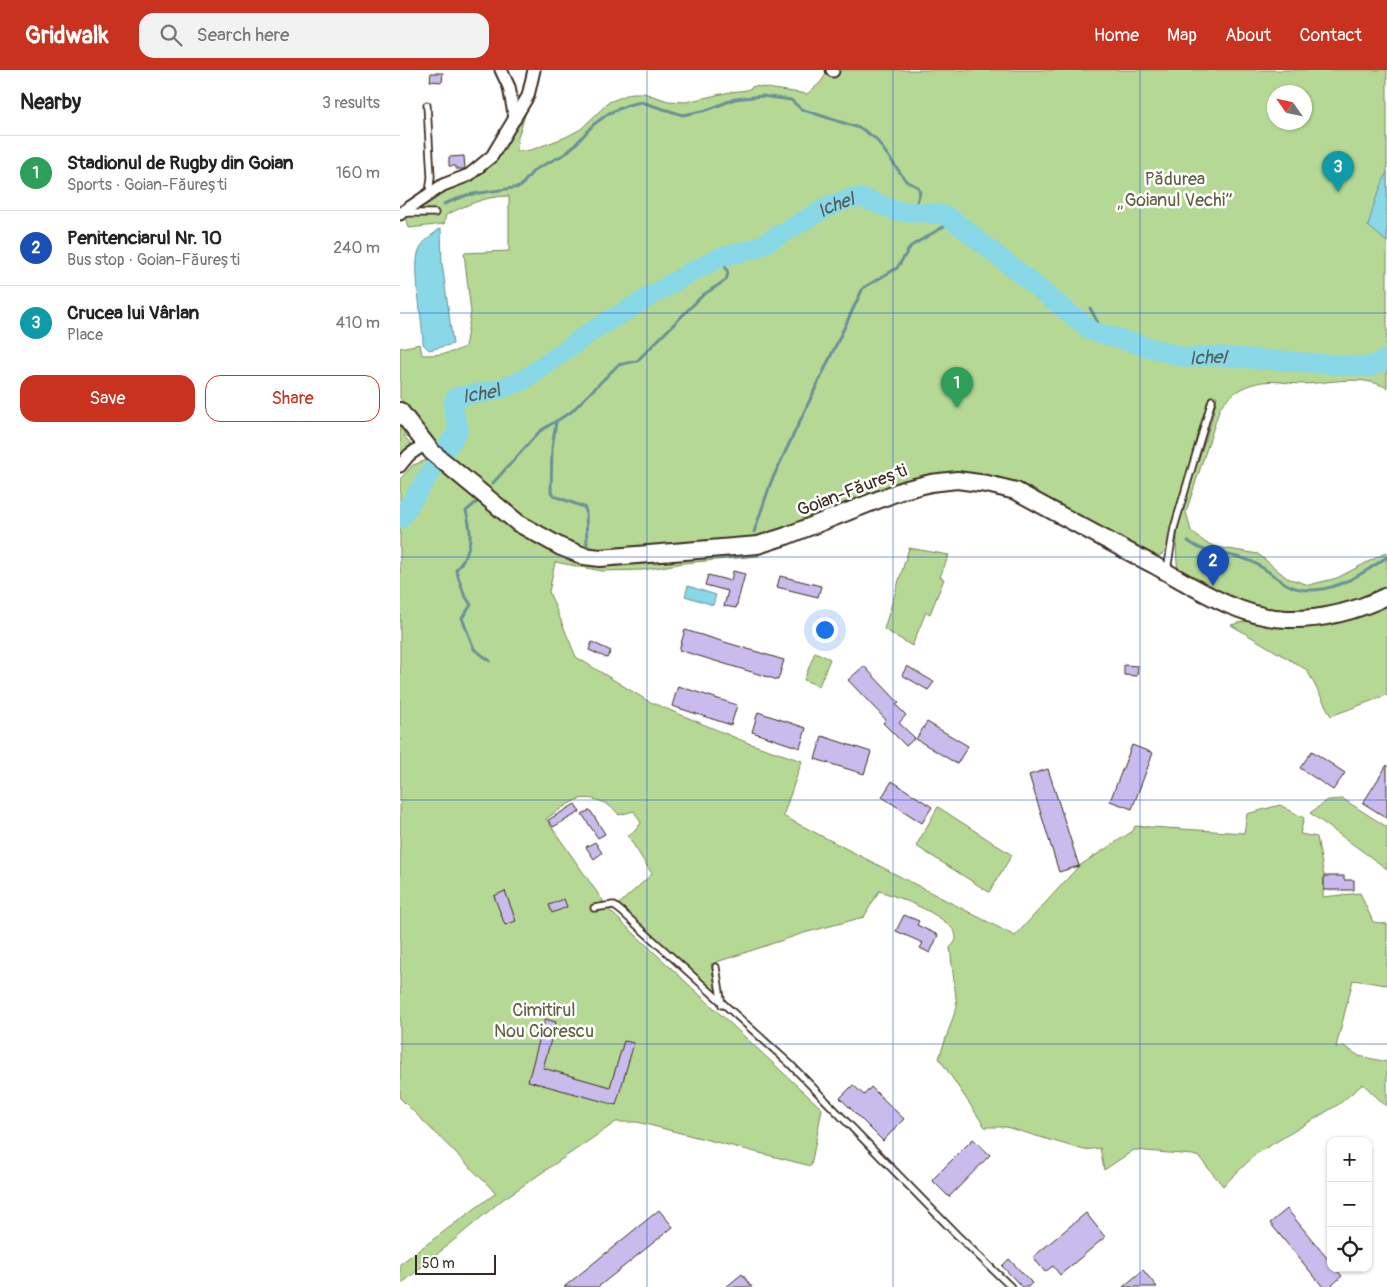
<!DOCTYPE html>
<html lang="en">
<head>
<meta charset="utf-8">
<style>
  body { margin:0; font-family:Pangolin,sans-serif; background:#f2f2f2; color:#222 }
  .controls { position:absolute; right:15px; bottom:15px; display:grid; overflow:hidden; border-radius:10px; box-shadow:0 1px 4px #0004 }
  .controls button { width:45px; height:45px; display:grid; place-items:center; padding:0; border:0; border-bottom:1px solid #e0e0e0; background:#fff; color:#222; font:25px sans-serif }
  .compass { position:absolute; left:867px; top:15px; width:45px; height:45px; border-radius:50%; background:#fff; box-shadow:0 1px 4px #0004; rotate:304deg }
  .scale { position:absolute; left:15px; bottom:12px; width:81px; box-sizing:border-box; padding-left:5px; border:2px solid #3b2a1e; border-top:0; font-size:14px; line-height:18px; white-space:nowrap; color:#3b2a1e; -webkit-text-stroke:4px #fff; paint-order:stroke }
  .you { position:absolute; left:424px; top:559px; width:18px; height:18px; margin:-12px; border:4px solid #fff; border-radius:50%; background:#1a73e8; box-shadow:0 0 0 8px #1a73e833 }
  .badge { display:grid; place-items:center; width:32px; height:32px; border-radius:50%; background:#c8321e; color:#fff; font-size:16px; font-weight:700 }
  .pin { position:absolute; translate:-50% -41px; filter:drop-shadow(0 1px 2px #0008) }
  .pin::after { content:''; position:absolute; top:26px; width:18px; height:15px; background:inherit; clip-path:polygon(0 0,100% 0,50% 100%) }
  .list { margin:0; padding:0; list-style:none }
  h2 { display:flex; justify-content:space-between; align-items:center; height:65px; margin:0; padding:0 20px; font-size:21px }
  h2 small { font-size:16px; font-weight:400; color:#767676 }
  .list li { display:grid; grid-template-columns:32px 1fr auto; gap:15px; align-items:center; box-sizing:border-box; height:75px; padding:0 20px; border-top:1px solid #e0e0e0 }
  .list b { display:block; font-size:19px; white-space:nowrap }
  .list p { margin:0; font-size:16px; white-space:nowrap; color:#767676 }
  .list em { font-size:16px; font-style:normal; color:#767676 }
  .actions { display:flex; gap:10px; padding:15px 20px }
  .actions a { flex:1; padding:11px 0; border:1px solid #c8321e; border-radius:15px; text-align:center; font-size:18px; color:#c8321e }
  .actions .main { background:#c8321e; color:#fff }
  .icon { flex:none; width:28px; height:28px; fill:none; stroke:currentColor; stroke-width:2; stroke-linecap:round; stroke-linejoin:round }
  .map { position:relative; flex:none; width:987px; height:1217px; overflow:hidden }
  header { display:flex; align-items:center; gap:30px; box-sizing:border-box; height:70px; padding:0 25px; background:#c8321e; color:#fff }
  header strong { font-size:24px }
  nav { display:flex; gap:28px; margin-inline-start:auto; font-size:18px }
  .search { width:350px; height:45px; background:#f2f2f2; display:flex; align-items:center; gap:12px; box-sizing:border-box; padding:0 18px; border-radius:15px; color:#767676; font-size:19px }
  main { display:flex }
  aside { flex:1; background:#fff }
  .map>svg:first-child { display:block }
</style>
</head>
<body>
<header>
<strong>Gridwalk</strong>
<div class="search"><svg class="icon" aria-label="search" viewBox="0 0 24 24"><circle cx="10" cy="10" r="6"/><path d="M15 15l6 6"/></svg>Search here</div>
<nav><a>Home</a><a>Map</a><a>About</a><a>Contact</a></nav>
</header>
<main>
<aside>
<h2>Nearby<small>3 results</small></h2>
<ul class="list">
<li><span class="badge" style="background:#2e9e5b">1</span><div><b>Stadionul de Rugby din Goian</b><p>Sports · Goian-Făurești</p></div><em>160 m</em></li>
<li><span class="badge" style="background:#1a4fb4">2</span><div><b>Penitenciarul Nr. 10</b><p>Bus stop · Goian-Făurești</p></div><em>240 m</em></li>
<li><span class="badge" style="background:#0f9aa8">3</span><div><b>Crucea lui Vârlan</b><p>Place</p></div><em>410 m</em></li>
</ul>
<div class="actions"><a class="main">Save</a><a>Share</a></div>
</aside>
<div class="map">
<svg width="987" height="1217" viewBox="0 0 987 1217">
  <rect width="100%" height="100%" fill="#fff"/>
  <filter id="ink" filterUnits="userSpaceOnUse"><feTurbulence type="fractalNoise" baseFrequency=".02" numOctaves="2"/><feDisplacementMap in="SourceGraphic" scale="10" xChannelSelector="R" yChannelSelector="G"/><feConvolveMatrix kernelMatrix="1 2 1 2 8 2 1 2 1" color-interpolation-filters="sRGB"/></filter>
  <g filter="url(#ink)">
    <g fill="#b5d994" stroke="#788259" fill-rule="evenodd">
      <path d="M429 0H987V318C962 304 930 313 903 314 889 314 872 309 857 313 843 316 828 325 820 338L786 442 791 461 798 467 806 473 817 477 858 484 887 508 909 515 937 508 987 482V518C896 556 863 545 778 501 768 440 807 385 817 326H810L767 479C762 486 758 487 749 486L665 442 557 405 365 468 225 483 182 478 130 454 31 373 33 370 0 328V278L20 274 22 285C39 285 50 284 65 277L71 242 64 183 109 181V126C85 126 67 135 46 145L44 154 9 158 6 146 40 121 75 106 130 30 118 67 117 82 131 80 166 67 181 59 209 32 232 23H244L268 31 286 32 330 22 347 20 354 16 407 24 420 13ZM874 22H904V52H874Z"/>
      <polygon points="0,351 8,363 4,366 11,374 0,386"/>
      <path d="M30 389C71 426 121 475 175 490 197 496 222 495 244 494 280 491 316 483 353 481L359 486 284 493 243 500 202 501 155 492 149 522 176 587 248 631 348 673 402 691 383 746 615 866 679 796 733 761 735 756 844 763 847 744 880 735 904 748 900 764 917 767 924 806 923 827 960 823 973 852 987 854V915L953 910 936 977 944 976 959 986 987 992V1037L963 1014 939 1034 856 1084 823 1116 799 1087 793 1085 734 1080 704 1100 700 1078 684 1080 606 1057H585L539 988 557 936 550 878C552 875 556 872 556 868 558 849 494 825 479 821L464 847 404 863 311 894 318 928 219 834 252 804 228 766 234 762 241 753 234 741 219 745C211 734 194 726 180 729 172 730 153 744 146 749L210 841 422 1039 411 1096 237 1052H216L102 1130 0 1215V1194L96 1123 0 1028V409L13 395Z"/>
      <polygon points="509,478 549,485 540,507 544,509 530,544 526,542 512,576 484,559"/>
      <polygon points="987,533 987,625 931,646 907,600 831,555 854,549"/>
      <polygon points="415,582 430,589 419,616 404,610"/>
      <polygon points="943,729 987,757 987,799 910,743 928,730"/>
      <polygon points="538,737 612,785 589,822 516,776"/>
    </g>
    <g fill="#89d8e7" stroke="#6a9297">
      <polygon points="987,102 987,172 968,156 975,131"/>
      <path d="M41 158 42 193 53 274 29 280 23 274C23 251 12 198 19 180 23 171 33 164 41 158Z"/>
      <polygon points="288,516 316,525 313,535 285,526"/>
    </g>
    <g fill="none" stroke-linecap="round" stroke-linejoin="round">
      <g stroke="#6a9297" stroke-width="3">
        <polyline points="44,134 67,125 120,117 134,100 165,84 175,75 193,55 209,43 228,35 241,32 283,45 307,40 335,29 362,26 391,30 401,39 462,59 476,69 506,111 518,117 520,122 514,142"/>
        <polyline points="690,238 698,253 695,262"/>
        <polyline points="156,352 152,378 151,422 154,426 184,437 186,441 187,476"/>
        <polyline points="92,414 140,361 171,342 218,295 237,291 303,225 326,210 328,203 321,187"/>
        <path d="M78 431 66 441C73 465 72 481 56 500L64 524 71 535 62 548 74 579 90 591"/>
        <polyline points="354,462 371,412 463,218 497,198 511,176 553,151"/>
        <path d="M788 471C808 486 823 482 845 489 862 494 873 507 888 515 921 531 960 506 987 487"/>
      </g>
      <path stroke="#89d8e7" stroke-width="20" id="s1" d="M0 449 59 359C56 349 50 337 56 327L93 321 122 311 192 261 284 206 321 187 357 178 429 136 452 128H462L497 141 539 144 549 147 692 261 786 288 815 286 969 297 987 289"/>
    </g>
    <g fill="#cabbed" stroke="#3b2a1e">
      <polygon points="31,3 43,3 42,12 30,11"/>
      <polygon points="64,86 65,99 56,99 56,96 49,96 49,87"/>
      <polygon points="333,501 345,504 336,538 324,536 328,521 305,515 308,505 331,511"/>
      <polygon points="380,506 421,516 418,527 377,517"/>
      <polygon points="285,560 384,590 378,610 279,580"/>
      <polygon points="192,572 211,581 207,588 189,580"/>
      <polygon points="724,595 738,596 737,606 724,605"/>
      <polygon points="464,596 499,633 496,635 506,645 499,653 515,668 506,676 483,653 486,650 448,610"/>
      <polygon points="507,596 534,612 528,620 502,605"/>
      <polygon points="278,616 337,635 331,655 272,636"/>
      <polygon points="358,642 406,658 400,678 352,662"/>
      <polygon points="527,652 568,676 557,694 516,669"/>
      <polygon points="422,666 471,682 464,704 415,689"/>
      <polygon points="732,675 753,683 732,739 710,731"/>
      <polygon points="912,681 945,703 933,720 900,698"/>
      <polygon points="987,695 987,748 963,733"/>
      <polygon points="648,699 679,796 659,802 629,705"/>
      <polygon points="492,711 532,737 522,753 482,727"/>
      <polygon points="175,734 180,742 153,757 148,750"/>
      <polygon points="190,740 205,764 198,768 182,744"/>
      <polygon points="195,772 202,783 194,789 186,777"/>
      <polygon points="924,806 944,806 944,810 954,810 954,820 924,820"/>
      <polygon points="105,821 116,851 105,855 94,826"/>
      <polygon points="164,829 167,837 152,843 149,835"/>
      <polygon points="504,845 519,851 517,855 538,865 530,883 520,878 523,873 496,861"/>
      <polygon points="145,949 156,952 143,998 210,1017 224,971 234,973 216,1035 128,1011"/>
      <polygon points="453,1015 464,1025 471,1017 504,1049 483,1071 440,1028"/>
      <polygon points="573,1069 590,1085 549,1127 532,1110"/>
      <polygon points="887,1139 931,1193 931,1198 935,1198 942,1206 930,1217 923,1217 870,1153"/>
      <polygon points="259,1140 273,1157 198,1217 164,1217"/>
      <polygon points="686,1143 705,1167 660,1205 653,1196 645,1202 633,1187"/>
      <polygon points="609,1189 632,1213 628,1217 622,1217 602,1196"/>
      <polygon points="743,1200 757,1217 723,1217"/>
      <polygon points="342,1204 352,1217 326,1217"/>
    </g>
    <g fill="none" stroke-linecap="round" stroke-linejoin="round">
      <defs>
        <g id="lane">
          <polyline points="27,35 31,107 29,123"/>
          <polyline points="5,143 35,143"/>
          <polyline points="767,500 774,458 812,330"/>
          <polyline points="194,838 213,835 221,841 389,993 556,1164 611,1217"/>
          <polyline points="316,897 322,935"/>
        </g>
        <g id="street">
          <polyline points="101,0 109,17 115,49"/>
          <polyline points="432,0 433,1"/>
          <polyline points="0,144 43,115 69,105 92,86 128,26 134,0"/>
          <polyline points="0,396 9,385 25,374"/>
        </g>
        <path id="secondary" d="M0 341 32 382 118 453 161 477 184 486 200 488 358 475 386 466 503 420 531 413 557 410 587 414 616 421C662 446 708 471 754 495 794 517 840 548 887 549 922 550 956 541 987 526"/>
      </defs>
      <use href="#lane" stroke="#3b2a1e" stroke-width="9"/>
      <use href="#street" stroke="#3b2a1e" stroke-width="15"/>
      <use href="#secondary" stroke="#3b2a1e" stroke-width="20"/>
      <use href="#lane" stroke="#fff" stroke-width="5.5"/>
      <use href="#street" stroke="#fff" stroke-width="11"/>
      <use href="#secondary" stroke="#fff" stroke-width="16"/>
    </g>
  </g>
  <path fill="none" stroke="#1d4ed8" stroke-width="1" stroke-opacity="0.55" d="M247 0V1217M493 0V1217M740 0V1217M0 243H987M0 487H987M0 730H987M0 974H987"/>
  <g text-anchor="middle" stroke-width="5" stroke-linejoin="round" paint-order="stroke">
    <g font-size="18" fill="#605f41" stroke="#fff">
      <text x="775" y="115">Pădurea<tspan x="775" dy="21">„Goianul Vechi”</tspan></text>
      <text x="144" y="946">Cimitirul<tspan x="144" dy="21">Nou Ciorescu</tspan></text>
    </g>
    <g font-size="18" fill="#3b2a1e" stroke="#fff">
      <text transform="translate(452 420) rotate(-21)" y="6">Goian-Făurești</text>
    </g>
    <g font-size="19" font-style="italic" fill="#525e5a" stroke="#fff">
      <text dy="7" stroke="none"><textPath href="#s1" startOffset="571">Ichel</textPath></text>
      <text dy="7" stroke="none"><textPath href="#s1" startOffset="991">Ichel</textPath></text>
      <text dy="7" stroke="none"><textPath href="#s1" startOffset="166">Ichel</textPath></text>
    </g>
  </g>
</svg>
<div class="controls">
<button>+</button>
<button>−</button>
<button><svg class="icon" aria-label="locate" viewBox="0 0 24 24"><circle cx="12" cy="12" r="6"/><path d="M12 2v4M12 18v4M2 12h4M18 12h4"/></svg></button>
</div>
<svg class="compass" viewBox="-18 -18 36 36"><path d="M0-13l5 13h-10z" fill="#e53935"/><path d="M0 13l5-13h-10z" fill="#767676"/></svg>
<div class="scale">50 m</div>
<div class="you"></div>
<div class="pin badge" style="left:557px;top:338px;background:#2e9e5b">1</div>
<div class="pin badge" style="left:813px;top:516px;background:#1a4fb4">2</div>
<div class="pin badge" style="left:938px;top:122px;background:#0f9aa8">3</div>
</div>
</main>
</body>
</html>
